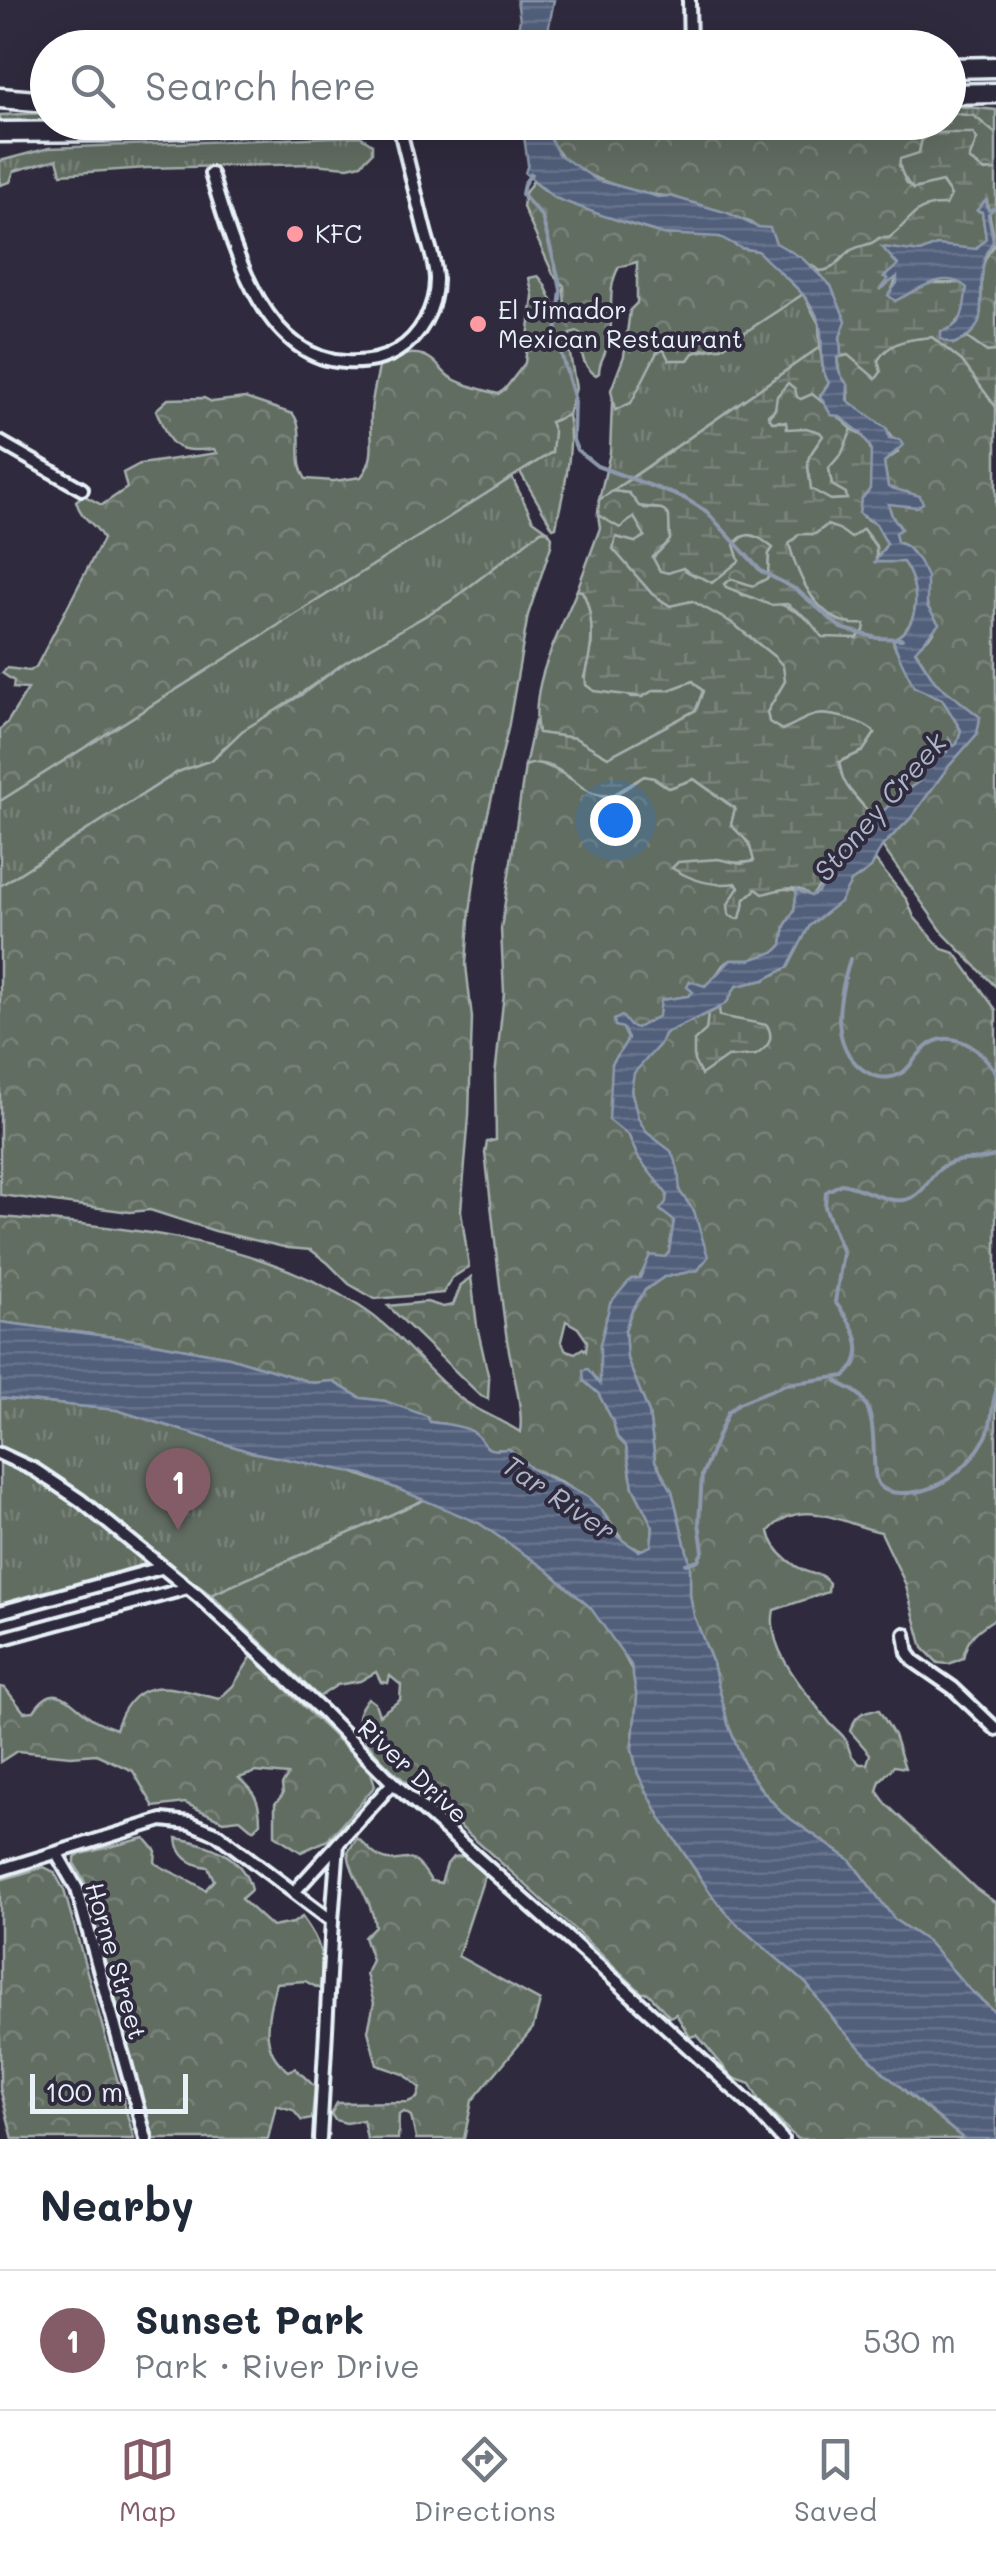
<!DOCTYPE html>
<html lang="en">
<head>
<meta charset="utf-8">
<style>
  body { margin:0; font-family:Mali,sans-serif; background:#f6f6f7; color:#1f2937 }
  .scale { position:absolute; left:30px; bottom:25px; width:158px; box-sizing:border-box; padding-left:10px; border:5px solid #e8f1f8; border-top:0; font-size:28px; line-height:35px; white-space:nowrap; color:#e8f1f8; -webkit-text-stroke:8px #2f2a3d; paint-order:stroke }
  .you { position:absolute; left:615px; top:820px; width:35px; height:35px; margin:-25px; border:8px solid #fff; border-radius:50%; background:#1a73e8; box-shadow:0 0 0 15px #1a73e833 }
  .badge { display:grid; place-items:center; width:65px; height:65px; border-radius:50%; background:#845c67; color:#fff; font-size:32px; font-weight:700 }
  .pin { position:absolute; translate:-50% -82px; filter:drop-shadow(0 2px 5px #0008) }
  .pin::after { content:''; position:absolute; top:52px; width:35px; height:30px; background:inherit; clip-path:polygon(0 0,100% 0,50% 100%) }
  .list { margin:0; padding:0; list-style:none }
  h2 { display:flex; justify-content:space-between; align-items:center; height:130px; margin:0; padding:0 40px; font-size:42px }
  h2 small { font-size:32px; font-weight:400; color:#747a83 }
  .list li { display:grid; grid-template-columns:65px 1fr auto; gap:30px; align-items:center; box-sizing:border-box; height:140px; padding:0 40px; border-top:2px solid #e0e1e3 }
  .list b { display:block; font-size:38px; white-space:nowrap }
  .list p { margin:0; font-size:32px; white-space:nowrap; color:#747a83 }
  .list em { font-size:32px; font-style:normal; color:#747a83 }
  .icon { flex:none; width:55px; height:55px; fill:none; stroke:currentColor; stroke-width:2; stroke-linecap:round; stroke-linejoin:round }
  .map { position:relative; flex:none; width:996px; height:2139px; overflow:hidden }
  .search { position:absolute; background:#fff; box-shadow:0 10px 40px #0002; left:30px; right:30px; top:30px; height:110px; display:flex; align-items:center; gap:25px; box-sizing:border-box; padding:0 35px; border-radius:55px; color:#747a83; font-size:38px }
  .sheet { height:270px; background:#fff }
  nav { display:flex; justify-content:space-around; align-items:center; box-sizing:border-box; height:140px; border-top:2px solid #e0e1e3; background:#fff; font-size:28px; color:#747a83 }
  nav a { display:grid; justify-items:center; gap:5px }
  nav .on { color:#845c67 }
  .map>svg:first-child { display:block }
</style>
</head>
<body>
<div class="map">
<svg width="996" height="2139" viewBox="0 0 996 2139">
  <defs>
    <pattern id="grass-tufts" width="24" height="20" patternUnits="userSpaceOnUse" patternTransform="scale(2.5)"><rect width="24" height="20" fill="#626d62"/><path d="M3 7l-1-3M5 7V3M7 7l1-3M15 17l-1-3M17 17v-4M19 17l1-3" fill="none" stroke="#788279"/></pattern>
    <pattern id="forest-crowns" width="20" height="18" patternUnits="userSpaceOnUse" patternTransform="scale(2.5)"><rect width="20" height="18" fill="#626d62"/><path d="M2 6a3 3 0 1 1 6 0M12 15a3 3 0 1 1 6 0" fill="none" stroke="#788279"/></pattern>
    <pattern id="wetland-marsh" width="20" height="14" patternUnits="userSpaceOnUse" patternTransform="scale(2.5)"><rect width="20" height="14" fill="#626d62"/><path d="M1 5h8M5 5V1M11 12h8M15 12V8" fill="none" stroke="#788279"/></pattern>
    <pattern id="water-rules" width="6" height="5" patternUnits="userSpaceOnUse" patternTransform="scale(2.5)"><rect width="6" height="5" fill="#515e7a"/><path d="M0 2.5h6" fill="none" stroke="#6a768e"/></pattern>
  </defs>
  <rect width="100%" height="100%" fill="#2f2a3d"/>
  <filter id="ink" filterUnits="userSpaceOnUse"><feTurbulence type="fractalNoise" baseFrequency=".01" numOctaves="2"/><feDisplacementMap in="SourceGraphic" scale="20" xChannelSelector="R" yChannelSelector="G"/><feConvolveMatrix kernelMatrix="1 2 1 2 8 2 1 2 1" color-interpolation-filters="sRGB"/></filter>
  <g filter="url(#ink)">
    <g fill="url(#grass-tufts)" stroke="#a5afad" stroke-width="2.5">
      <polygon points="948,105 996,110 996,134 974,116 949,113"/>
      <polygon points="47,113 48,122 118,123 0,128 0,115"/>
      <polygon points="360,136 372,144 372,153 361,164 348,167 312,164 147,168 61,174 57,159 14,171 10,182 0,185 0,161 49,148"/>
      <path d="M803 294 819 324 820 347 599 500 610 453 612 403 616 410C636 393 645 374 657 352L663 349 667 353H693L721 347Z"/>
      <path d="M568 415C575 451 563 491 556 527L553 528 520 472 552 452 550 422Z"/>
      <polygon points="512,477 533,520 547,530 541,531 451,601 344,663 223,748 212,760 178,772 0,886 0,801"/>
      <polygon points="0,1398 117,1410 252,1452 349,1471 426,1499 211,1595 165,1561 0,1606"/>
    </g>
    <g fill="url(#forest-crowns)" stroke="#a5afad" stroke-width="2.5" fill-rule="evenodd">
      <path d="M949 113 974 116 996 134V170C984 172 976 169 969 158L977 139C958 131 941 130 922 139L919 153 899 165 906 182 913 189 941 181 951 195 946 205C920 204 908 224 889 238H879C871 247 867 244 857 248 844 254 838 267 822 272L775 243 750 222 670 196C656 197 645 193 632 190 592 179 556 166 543 123L948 122Z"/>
      <path d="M533 181 555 198 626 223 663 234 720 236 741 248 758 251 803 294 721 348 704 349 693 353 688 360H669L664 350 657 352 631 403 615 410 611 390 624 356 630 310 637 303V262L619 267C604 291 617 325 606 350 603 359 599 362 599 373L596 375C581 366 580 350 582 335L578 332 570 334 569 349 576 388 568 415 550 422 554 432 552 452 0 801V729L7 723 28 689 13 688 14 681 2 673 7 668 30 671 36 667 103 539C96 522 82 522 76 501L83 495 102 505 127 488 123 473 140 464 217 453 214 449C171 453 171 446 156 410L168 399 204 398 212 402 245 398 293 414C307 433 292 459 306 479L334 481 361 477C377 458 370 438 371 415 371 399 376 383 379 367 395 357 414 347 432 360 439 365 443 373 450 377 463 386 482 389 498 394L505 389 525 363 533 296 529 278 538 276C550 287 549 306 565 315L564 286 553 274 523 207 525 193Z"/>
      <path d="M996 243V351L987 352 967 338C996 304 967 272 996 243Z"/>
      <path d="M932 337 962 361 996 407V987L944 934 882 846 910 819 948 767 977 734 980 717 935 682 915 650 934 632C934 617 929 613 926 600 920 577 923 552 897 542L894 533 901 528 892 516 888 503 908 492H897L888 487 884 462 898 452 887 429 849 404 848 385 840 375 837 358 848 355 878 360C890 340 910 339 932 337Z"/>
      <polygon points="788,383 816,396 853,430 842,453 829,468 832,485 846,493 847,499 831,500 811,490 807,459 819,442 799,431 787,429 781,421 772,422 769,418 775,409 776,396"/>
      <path d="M613 491 629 493 644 508 663 509 669 516 670 541 653 557 660 571 683 568 696 576 718 577 739 561 734 545 746 534 761 538 773 548 769 554 768 578 753 586 732 579 742 595C763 597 788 605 804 617 815 624 815 631 830 637L858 625C817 621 799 579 789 544L799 534H815L827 525 863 529 876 547V562H903C920 585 922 625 893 639L894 645C905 667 914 693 942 699L961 730 957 744 954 746 948 743 947 752 936 754 923 768H918L919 782 900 794 879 816H872L844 783 839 762 863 751 875 733C859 724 831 710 812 716 802 720 792 726 781 730L769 722 767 712 785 681 776 658 732 623 692 601 670 606 652 594 613 549 616 537 635 542 630 521 620 528 598 516 599 500Z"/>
      <polygon points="547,530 552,537 551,546 528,615 508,729 477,860 469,920 466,965 472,1018 469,1116 461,1211 469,1267 452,1278 443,1293 375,1299 349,1284 328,1263 311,1250 288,1248 215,1231 150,1210 130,1212 0,1195 0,886 178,772 212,760 242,731 301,695 344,663 451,601 541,531"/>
      <path d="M577 590 582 591C597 615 592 651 584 677L608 693H623L631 697H642L654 690H669L693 681 703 691 696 710 608 757 575 738 538 733C529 683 559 635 577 590Z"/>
      <path d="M528 762C564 764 585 798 609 796 620 794 634 783 644 776L654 778 669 788 694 779 735 809 731 825C744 835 751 845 754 861 741 864 714 862 701 860L739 887 740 918 745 899 756 889 770 892 775 888 797 890 794 911 785 926 782 945 775 952 750 960H731L723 965 712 981 688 996 662 1000 659 1016 637 1028H623L628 1039 612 1064 629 1136 638 1157 667 1194 674 1221 669 1252 665 1258 645 1268 600 1345 602 1376 600 1386 584 1381 598 1393 613 1421 617 1437 626 1446 633 1487 653 1527 651 1546 646 1551 626 1545 602 1511 564 1483 532 1469 509 1449 492 1450 445 1424 430 1422 385 1401 361 1398 332 1381 313 1383 229 1357 143 1341 0 1322V1217C125 1227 250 1237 359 1306 399 1331 424 1369 460 1398 478 1412 501 1419 520 1432 524 1409 511 1365 507 1340 498 1278 493 1215 485 1153L487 1142 496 1140 495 1076 504 993 501 929 525 766ZM566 1321 578 1328 587 1341 586 1351 583 1348 575 1353 566 1350 561 1341Z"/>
      <path d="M875 860 907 900 914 917 942 949 955 953 996 1010V1618C978 1629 967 1637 963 1658L949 1664 938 1663 923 1648 905 1583 881 1532C844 1525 801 1494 769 1531 772 1552 800 1574 821 1575L829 1583 828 1592 774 1610C765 1649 807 1693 829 1722 833 1728 841 1732 845 1739 852 1752 846 1752 860 1764H867L870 1754 850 1731C855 1716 863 1709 879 1710L894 1735 905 1768 894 1766 880 1781 877 1791 887 1805 975 1888 996 1903V2013L969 1989 928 1942 895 1920 850 1860 782 1813 759 1786 743 1762 728 1724 713 1664 694 1616 690 1595V1564L672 1491 655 1461 649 1413 627 1359 625 1330 631 1312 645 1290 664 1277 698 1270 699 1233 694 1211 680 1192 671 1152 646 1132 638 1118 631 1090 633 1073 660 1044 664 1034 727 1002 736 986 764 980 788 967 810 925 839 902 851 882 871 868Z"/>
      <polygon points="471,1277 477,1326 489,1379 488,1399 481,1396 388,1306 427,1302 443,1307 453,1305 461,1285"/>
      <path d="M426 1499 479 1523 546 1569 590 1607 616 1641 634 1674 637 1698 632 1749 638 1774 662 1820 716 1901 739 1926 806 1983 837 2024 907 2093 964 2139H797L760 2102 750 2084 733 2078 697 2035 690 2037 676 2014 670 2017 648 1993H642C581 1935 519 1878 455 1822 427 1798 378 1765 361 1732 354 1719 359 1709 368 1698L375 1703 379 1715 400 1700 401 1685 390 1676 388 1683 381 1682 376 1672 360 1681 337 1685 319 1697 211 1595Z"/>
      <path d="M252 1656 371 1772 375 1786 328 1840 301 1852 275 1835V1804L283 1794 282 1785 288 1775 256 1772 239 1778C255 1793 260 1800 260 1823L253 1830 240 1819 223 1821 185 1803 154 1807 133 1771 96 1754 71 1756 17 1751 0 1762V1687L5 1688 24 1712 34 1711C57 1676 72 1707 93 1719 100 1723 108 1726 116 1729 135 1670 172 1688 219 1699L233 1686Z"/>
      <path d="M145 1838 156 1851 155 1863C172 1874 189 1878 205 1890L214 1880 208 1867C191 1865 178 1856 177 1838 209 1844 243 1855 251 1890L241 1899 272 1927 293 1923 302 1917C322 1944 324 1955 320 1989L305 1981 276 1983C268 2014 257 2050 289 2071L295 2068 315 2087 312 2119 302 2121 293 2110 276 2105 268 2139H154L92 1925C98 1906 85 1881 75 1865V1858L81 1854Z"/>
      <path d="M357 1838C364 1843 370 1851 376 1855 403 1872 407 1840 431 1881L441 1883 447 1864 453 1857 464 1856 485 1875 458 1956 540 2001 533 2028 472 2101 464 2139H416L411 2116 404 2112 399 2114 398 2139H367L363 2120 346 2123 335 2120 331 2114 337 2103 408 2102 417 2098 420 2088 404 2074 377 2065 368 2031 374 2003 366 1974 372 1960 364 1937 375 1926C372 1898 351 1879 348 1852Z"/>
      <polygon points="44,1867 54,1872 64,1890 134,2139 13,2139 0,2088 0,1880"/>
    </g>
    <g fill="url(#wetland-marsh)" stroke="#a5afad" stroke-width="2.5">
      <path d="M935 133H973L977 139 969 159 985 171 996 170V243L992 247 993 233 987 202 978 211 982 212 986 238 976 249 966 251 937 245 920 252 886 251 898 265 888 278 890 281 897 277 892 289 895 301 928 283H963L967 288 965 313 951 329 953 344 967 338 987 352 996 351V407L962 361 932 337C910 339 891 340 878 360L881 372 876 379 848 355 841 356 840 337 845 321 831 286 816 271C835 272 837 261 850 251 860 244 870 247 879 238H889C912 221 912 204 946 205L951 195 942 182 913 189C906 182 898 169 900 159L919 153 922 139Z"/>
      <path d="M820 347 823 370 829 383 820 396 821 401 812 394 801 399 797 397 795 389 788 383 777 396 775 409 768 415 772 422H786L787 429 806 428 820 432 823 436C803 463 807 457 811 489L831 500 847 499 846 493 832 485 829 468 842 453 852 429C886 444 870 489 863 517L876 524 887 544 877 557 876 546 863 529 851 538 839 529 827 525 815 534H799L789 544C799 580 820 629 865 624L864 631 857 638 822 637 807 618 787 604 770 605 726 587 724 584 732 579 753 586 768 578 769 554 773 548C760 537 746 527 734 545L739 561 712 583C702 576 692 577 683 568L668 573 660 571 653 558 670 540 669 516 662 509 639 506 629 493 613 491Z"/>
      <path d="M598 515 620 528 634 517 645 536 635 542 616 537 613 549 652 594 670 606 692 601 732 623 776 658 783 666 785 681 767 712 769 722 782 730C792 726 802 719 812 716 827 711 865 721 875 733L863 751 839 762C841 786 857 798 871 815L879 816 861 832 811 897C798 882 779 890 763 894L756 889 745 899 740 918 736 919 729 915 728 904 739 887 736 883C712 887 691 880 672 868L678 862 718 859 741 864 754 861 749 843 731 825 735 808 694 779 669 788 654 778 644 776 611 796C602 795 593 795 586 790 568 777 548 756 525 766L535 720 538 733 575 738 608 757 696 710 703 691 693 681 669 690H654L642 697 594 691 586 685C584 673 590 663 591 651 593 632 591 606 582 591L577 590 600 528Z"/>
      <path d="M719 1008 720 1016 767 1025C775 1039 768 1047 756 1055L727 1057 701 1075 694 1061V1041L706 1030 708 1014Z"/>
    </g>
    <g fill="url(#water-rules)" stroke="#8d99ac" stroke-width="2.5">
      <polygon points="517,0 554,0 545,47 517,47 514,43 520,20"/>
      <path d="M522 123H543L558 154 597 180 658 197 670 196 728 213 757 227 770 228 776 243 802 258 831 286 846 321 840 337 841 356 837 358C837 369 840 377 848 385L847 400 887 429 889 438 900 440 903 445 884 462 888 487 920 496 923 503 917 507 888 504 892 516 901 529 895 533 897 542 906 546 919 561 927 577V606L939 624 915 651 935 682 980 717 977 734 948 767 910 819 882 846 871 868 851 882 840 902 810 925 788 967 764 980 736 986 727 1002 719 1008 664 1034 660 1044 634 1073 631 1090 638 1118 646 1132 671 1151 678 1169 680 1192 694 1211 708 1257 698 1270 664 1277 645 1290 631 1312 625 1330 627 1359 649 1413 655 1461 672 1491 690 1564V1595L694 1616 713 1664 728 1724 743 1762 759 1787 782 1813 850 1860 895 1920 928 1942 969 1989 996 2013V2139H964L885 2074 837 2024 806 1983 739 1926 716 1901 662 1820 638 1774 632 1749 637 1698 631 1665 590 1607 546 1569 479 1523 362 1474 251 1452 117 1410 0 1398V1322L143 1341 229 1357 313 1383 331 1381 361 1398 385 1401 427 1416 430 1422C442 1424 463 1425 473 1432 492 1446 478 1452 509 1449L532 1469 588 1497 602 1511 618 1537 639 1551 651 1546 653 1527 633 1487 626 1446 617 1437 613 1421 598 1393 584 1381 583 1370 588 1369 600 1384V1345L610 1303 631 1279 640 1278 650 1255 665 1257 669 1252 674 1221 660 1210 666 1202 667 1194 638 1157 629 1136 609 1120 612 1064 628 1039 623 1028 615 1026 614 1020 622 1016 630 1026 637 1028 659 1016 661 1000 688 996 693 992 687 987 690 981 705 986 731 960H750L776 951 782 945 785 926 794 911 797 890 811 896 818 892C843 848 878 811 919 782L918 773 907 771 912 767 922 768 929 757 947 752 949 739 954 746 957 744 961 730 942 699 914 687C906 670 898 657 893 639 922 627 920 584 903 562H875L887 544 876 524 859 513 861 500 870 489 871 448 861 433 839 416 831 415 820 396 829 383C817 364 825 343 819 322 809 291 778 274 758 251L741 248 720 237 663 234 601 215 555 198 525 173 528 164Z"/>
      <path d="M986 200 988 210 996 207 988 214 993 240C992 245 988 249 986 253 983 259 983 271 982 277 978 309 991 328 953 344L941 339V331C966 327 963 307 967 288 945 268 916 291 895 301L888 295 897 283V277L879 290 888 279 884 277 898 265 882 247 920 252 937 245 976 249 986 238 982 212 977 210Z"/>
    </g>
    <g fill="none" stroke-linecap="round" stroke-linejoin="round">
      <g stroke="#8d99ac" stroke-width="4">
        <polyline points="531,174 524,184 522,194 542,217 558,276 561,290 556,336 574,397 573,440 577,450 597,466 684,498 706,511 761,571 797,590 841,628 877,638 902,639"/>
        <path d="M850 959C840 995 827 1042 862 1069 870 1075 881 1079 891 1077 907 1074 910 1064 920 1053 946 1023 980 1046 996 1073"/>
        <path d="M837 1381C844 1388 856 1389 862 1398 881 1423 868 1474 880 1486 885 1491 894 1493 901 1493 938 1494 969 1468 986 1437 993 1423 991 1407 996 1392"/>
        <path d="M686 1564 698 1560 703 1551 699 1523 702 1475 728 1412 739 1403 786 1384 845 1376C872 1353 852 1323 835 1302L843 1253 825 1207 826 1192 841 1184C867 1187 900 1215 922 1190 931 1179 936 1168 950 1163 966 1157 980 1163 996 1155"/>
      </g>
      <defs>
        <g id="street">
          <polyline points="689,0 690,48"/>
          <path d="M211 174C232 241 261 358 345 362 363 363 381 361 397 351 420 337 436 308 436 280 436 263 428 244 424 227 415 192 407 157 398 122"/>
          <polyline points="0,442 82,489"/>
          <polyline points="0,1454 35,1470 80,1500 198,1596 321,1710 393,1783 617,1982 754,2108 782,2139"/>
          <polyline points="0,1612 161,1568"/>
          <polyline points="905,1634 908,1653 914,1661 953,1688 996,1729"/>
          <polyline points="0,1639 188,1588"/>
          <polyline points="57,1854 77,1889 146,2139"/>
          <polyline points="0,1870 162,1820 190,1823 217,1834 332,1921 320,2139"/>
          <polyline points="295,1891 393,1783"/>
          <polyline points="332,1921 338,1844"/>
        </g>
        <g id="highway">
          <polyline points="948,68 996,67"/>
          <polyline points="948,94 996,93"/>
          <polyline points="0,98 48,102"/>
          <polyline points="0,132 110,131 301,122"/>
        </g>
      </defs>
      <use href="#street" stroke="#e8f1f8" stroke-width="18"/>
      <use href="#highway" stroke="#e8f1f8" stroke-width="25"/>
      <use href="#street" stroke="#2f2a3d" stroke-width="10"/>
      <use href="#highway" stroke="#2f2a3d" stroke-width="18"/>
    </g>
  </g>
  <g fill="#ff9aa2" stroke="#2f2a3d" stroke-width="4">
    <circle cx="295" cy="234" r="10"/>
    <circle cx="478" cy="324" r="10"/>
  </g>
  <g text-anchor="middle" stroke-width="8" stroke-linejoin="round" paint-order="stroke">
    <g font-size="25" fill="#e8f1f8" stroke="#2f2a3d" text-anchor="start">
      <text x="315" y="243">KFC</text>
      <text x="498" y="319">El Jimador<tspan x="498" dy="29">Mexican Restaurant</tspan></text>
    </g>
    <g font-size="25" fill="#e8f1f8" stroke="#2f2a3d">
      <text transform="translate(413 1771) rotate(43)" y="9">River Drive</text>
      <text transform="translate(116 1961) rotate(74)" y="9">Horne Street</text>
    </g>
    <g font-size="28" font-style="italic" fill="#acb6c6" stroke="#2f2a3d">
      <text transform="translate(880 807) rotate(-49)" y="10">Stoney Creek</text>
      <text transform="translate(559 1498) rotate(34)" y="10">Tar River</text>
    </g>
  </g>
</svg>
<div class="scale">100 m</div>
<div class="you"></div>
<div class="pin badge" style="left:178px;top:1530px">1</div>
<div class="search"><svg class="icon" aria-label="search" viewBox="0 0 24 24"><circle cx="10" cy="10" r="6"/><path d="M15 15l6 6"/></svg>Search here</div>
</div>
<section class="sheet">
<h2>Nearby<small></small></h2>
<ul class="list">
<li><span class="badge">1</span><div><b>Sunset Park</b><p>Park · River Drive</p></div><em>530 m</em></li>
</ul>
</section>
<nav>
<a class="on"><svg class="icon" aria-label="map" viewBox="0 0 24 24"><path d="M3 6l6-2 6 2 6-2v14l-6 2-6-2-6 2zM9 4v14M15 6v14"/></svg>Map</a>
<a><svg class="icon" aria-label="directions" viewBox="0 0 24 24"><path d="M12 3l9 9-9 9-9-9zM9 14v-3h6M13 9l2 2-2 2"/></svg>Directions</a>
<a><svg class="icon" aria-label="saved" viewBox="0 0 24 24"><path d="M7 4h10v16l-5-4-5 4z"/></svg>Saved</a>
</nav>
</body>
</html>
